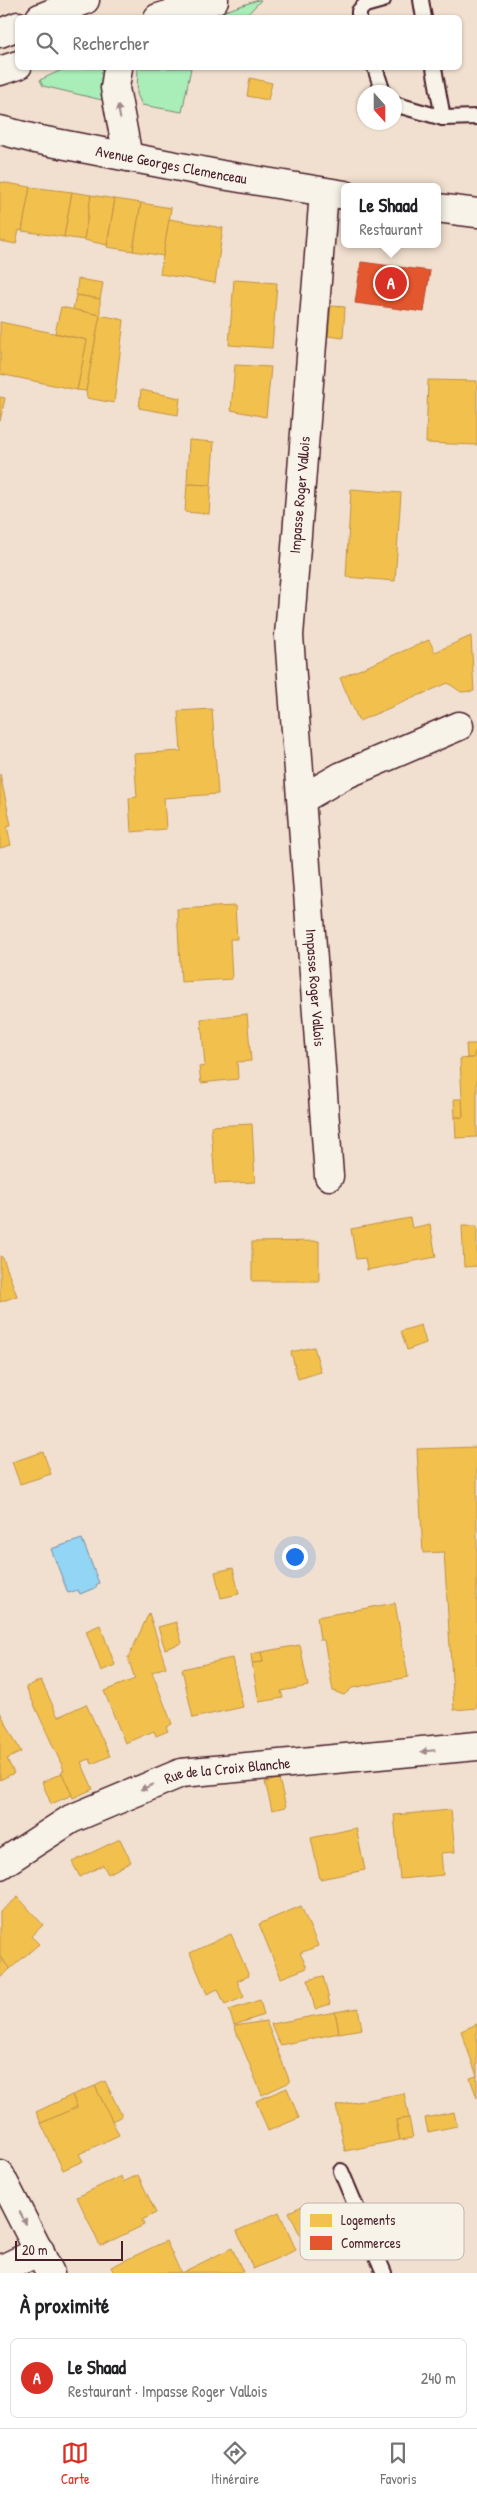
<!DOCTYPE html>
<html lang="fr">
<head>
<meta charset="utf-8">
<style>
  body { margin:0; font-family:"Patrick Hand",sans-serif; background:#f6f6f6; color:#202124 }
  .compass { position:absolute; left:357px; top:85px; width:45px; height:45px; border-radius:50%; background:#fff; box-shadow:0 1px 4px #0004; rotate:159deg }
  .scale { position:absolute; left:15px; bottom:12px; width:108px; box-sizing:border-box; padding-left:5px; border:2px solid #4a1f2b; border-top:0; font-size:14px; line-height:18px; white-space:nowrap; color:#4a1f2b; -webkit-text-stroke:4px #f7f3e8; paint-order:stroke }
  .you { position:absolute; left:294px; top:1556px; width:18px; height:18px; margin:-12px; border:4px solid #fff; border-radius:50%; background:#1a73e8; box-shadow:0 0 0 8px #1a73e833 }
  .badge { display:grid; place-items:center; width:32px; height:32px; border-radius:50%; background:#d93025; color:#fff; font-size:16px; font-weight:700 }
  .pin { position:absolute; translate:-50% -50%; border:2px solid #fff; box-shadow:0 1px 5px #0006 }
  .popup { position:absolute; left:341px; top:183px; width:100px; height:65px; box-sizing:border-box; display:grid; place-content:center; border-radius:8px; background:#fff; filter:drop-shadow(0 1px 4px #0005); font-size:16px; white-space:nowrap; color:#757577 }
  .popup b { font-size:19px; color:#202124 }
  .popup::after { content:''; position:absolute; left:50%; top:100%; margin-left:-10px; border:10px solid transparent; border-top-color:#fff }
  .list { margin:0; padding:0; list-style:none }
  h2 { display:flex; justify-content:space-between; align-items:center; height:65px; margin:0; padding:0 20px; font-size:21px }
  h2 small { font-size:16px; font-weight:400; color:#757577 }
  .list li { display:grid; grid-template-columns:32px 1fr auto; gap:15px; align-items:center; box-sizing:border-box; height:80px; margin:0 10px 10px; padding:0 10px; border:1px solid #e0e0e0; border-radius:8px }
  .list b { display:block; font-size:19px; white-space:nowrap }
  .list p { margin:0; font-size:16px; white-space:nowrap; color:#757577 }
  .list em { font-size:16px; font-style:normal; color:#757577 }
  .icon { flex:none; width:28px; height:28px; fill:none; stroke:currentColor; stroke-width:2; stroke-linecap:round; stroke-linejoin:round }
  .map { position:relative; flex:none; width:477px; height:2273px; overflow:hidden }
  .search { position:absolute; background:#fff; box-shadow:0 1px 4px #0004; left:15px; right:15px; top:15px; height:55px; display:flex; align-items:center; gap:12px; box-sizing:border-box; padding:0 18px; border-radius:8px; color:#757577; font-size:19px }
  .sheet { height:155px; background:#fff }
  nav { display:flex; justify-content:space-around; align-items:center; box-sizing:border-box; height:70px; border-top:1px solid #e0e0e0; background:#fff; font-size:14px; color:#757577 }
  nav a { display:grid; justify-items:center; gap:2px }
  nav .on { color:#d93025 }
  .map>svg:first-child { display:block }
</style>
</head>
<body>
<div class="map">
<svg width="477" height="2273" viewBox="0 0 477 2273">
  <rect width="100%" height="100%" fill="#f1e0cf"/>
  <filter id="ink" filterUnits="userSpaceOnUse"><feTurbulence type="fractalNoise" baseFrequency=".02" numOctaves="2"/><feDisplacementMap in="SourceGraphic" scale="10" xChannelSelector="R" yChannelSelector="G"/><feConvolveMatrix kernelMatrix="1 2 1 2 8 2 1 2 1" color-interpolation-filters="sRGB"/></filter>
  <g filter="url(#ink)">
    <g fill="#a9edb8" stroke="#7a8672">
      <polygon points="258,0 261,0 245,17 207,17"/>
      <polygon points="66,68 103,68 102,100 43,86 40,80"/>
      <polygon points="138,68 191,68 182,112 142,105 137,94"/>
    </g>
    <polygon fill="#92d5f4" stroke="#758ca4" points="82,1539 99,1583 96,1585 97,1587 80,1594 78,1590 68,1593 51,1549"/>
    <g fill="#f2c14e" stroke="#c09044">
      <polygon points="250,78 272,83 268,100 247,96"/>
      <polygon points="0,182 30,187 22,231 19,230 16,244 0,241"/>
      <polygon points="30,187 72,192 64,237 22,231"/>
      <polygon points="72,192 91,195 84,240 64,237"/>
      <polygon points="91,195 115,199 107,245 84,240"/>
      <polygon points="115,199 141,203 133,251 107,247"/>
      <polygon points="141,203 171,208 164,256 133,251"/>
      <polygon points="169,219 223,228 215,283 160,274"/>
      <polygon points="78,279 103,283 100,299 76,295"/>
      <polygon points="234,280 277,283 272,348 229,345"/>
      <polygon points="76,295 100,299 100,315 73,310"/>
      <polygon points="331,306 345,307 343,338 328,336"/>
      <polygon points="61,307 100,315 86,391 77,390 87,340 55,333"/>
      <polygon points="100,315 124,320 114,403 87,398 86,391"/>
      <polygon points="0,322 87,340 77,390 0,374"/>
      <polygon points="235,365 271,367 266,417 231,410"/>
      <polygon points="428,380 477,381 477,445 426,443"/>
      <polygon points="141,390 180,398 178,415 139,408"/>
      <polygon points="0,397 5,398 0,421"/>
      <polygon points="189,440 214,442 211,485 187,484"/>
      <polygon points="187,484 211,485 209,514 185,512"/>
      <polygon points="351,489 401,493 395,581 346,577"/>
      <polygon points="471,636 474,691 461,692 448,683 359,721 340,678 429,640 435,652"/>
      <polygon points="212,709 218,794 164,798 166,829 131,832 129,798 137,797 134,754 181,751 178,711"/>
      <polygon points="0,774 11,825 7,826 11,845 0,848"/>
      <polygon points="235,906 237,939 230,939 232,979 181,982 177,909"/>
      <polygon points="247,1014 251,1061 237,1062 238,1079 201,1083 199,1067 205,1066 201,1019"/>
      <polygon points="466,1044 477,1044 474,1058 467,1058"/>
      <polygon points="477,1052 477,1137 456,1138 455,1117 463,1117 460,1059 474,1058 474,1053"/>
      <polygon points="454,1099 462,1099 463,1117 455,1117"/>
      <polygon points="252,1124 255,1182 215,1184 211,1126"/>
      <polygon points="410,1218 412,1228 430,1224 436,1257 367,1270 365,1258 356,1259 351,1229"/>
      <polygon points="462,1226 477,1226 477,1266 464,1267"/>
      <polygon points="319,1241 319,1281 252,1281 252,1242"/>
      <polygon points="0,1256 3,1258 17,1296 0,1302"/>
      <polygon points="421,1325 426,1343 407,1350 401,1331"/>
      <polygon points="314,1347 321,1372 298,1379 291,1352"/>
      <polygon points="477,1447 477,1708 454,1710 444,1552 423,1553 417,1449"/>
      <polygon points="43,1452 51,1474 20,1484 12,1462"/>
      <polygon points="233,1568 239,1594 221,1598 215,1572"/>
      <polygon points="395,1603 408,1677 352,1688 344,1695 333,1691 324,1640 320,1640 317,1617"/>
      <polygon points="149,1613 166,1667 152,1672 172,1724 166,1727 168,1731 156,1736 154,1731 125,1743 104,1691 135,1679 128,1658"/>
      <polygon points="176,1622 182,1643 165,1649 158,1627"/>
      <polygon points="100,1625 115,1665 101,1671 86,1631"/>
      <polygon points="300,1645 308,1686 281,1691 283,1698 259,1702 252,1663 263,1662 261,1652"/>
      <polygon points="261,1652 263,1662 252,1663 251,1654"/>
      <polygon points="232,1658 243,1707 193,1718 182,1669"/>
      <polygon points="41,1680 58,1717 86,1704 110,1756 92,1764 90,1759 81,1762 93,1789 73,1798 61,1772 64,1770 26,1687"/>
      <polygon points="0,1712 21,1752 7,1759 14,1773 0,1780"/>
      <polygon points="62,1773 72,1795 51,1804 42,1782"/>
      <polygon points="279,1779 286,1807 272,1810 265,1782"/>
      <polygon points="451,1810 455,1852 441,1853 443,1875 400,1879 394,1815"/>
      <polygon points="356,1828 365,1870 320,1879 311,1838"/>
      <polygon points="120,1839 131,1862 108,1874 103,1865 80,1877 72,1862"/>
      <polygon points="18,1897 43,1925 31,1936 39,1944 10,1969 0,1957 0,1912"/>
      <polygon points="301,1906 318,1946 300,1953 307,1968 281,1978 259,1924"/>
      <polygon points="231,1934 249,1976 237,1981 244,1997 225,2005 218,1989 207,1994 190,1953"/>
      <polygon points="0,1957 10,1969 0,1978"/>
      <polygon points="323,1976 330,2004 315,2009 308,1980"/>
      <polygon points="260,2000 264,2015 234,2025 229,2010"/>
      <polygon points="358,2008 362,2029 339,2033 335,2012"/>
      <polygon points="335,2012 339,2033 280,2045 271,2024"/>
      <polygon points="266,2021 290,2082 262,2095 234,2026"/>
      <polygon points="477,2024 477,2076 461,2031"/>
      <polygon points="477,2076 477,2098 470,2078"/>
      <polygon points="105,2081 122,2116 112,2121 95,2086"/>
      <polygon points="95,2086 119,2135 79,2154 83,2161 63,2170 41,2123 77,2107 72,2095"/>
      <polygon points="287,2088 299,2118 268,2131 256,2101"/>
      <polygon points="404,2093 409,2118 396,2120 400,2140 345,2151 336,2106"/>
      <polygon points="72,2095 77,2107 41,2123 36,2112"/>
      <polygon points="454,2112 457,2126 428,2132 425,2118"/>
      <polygon points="409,2118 413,2138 400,2140 396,2120"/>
      <polygon points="138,2175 156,2213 142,2220 144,2225 100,2246 77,2197 121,2176 123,2182"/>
      <polygon points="302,2206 314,2229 300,2235 289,2212"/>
      <polygon points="279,2212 296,2250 253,2269 237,2231"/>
      <polygon points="166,2241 181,2273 232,2248 243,2272 114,2273 111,2267"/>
    </g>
    <polygon fill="#e4572e" stroke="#b6462d" points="361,262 430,271 424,312 355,303"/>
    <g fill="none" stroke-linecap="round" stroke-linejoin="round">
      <defs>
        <g id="lane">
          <polyline points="421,0 424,18"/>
          <polyline points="359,18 359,11 365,5 383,0"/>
          <polyline points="375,68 383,92"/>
          <polyline points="434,68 443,118"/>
          <polyline points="394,104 443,118 477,117"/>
          <polyline points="341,2171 384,2273"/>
        </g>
        <g id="street">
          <path id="s1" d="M324 192 289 636 329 1176"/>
          <polyline points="302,799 342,776 459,726"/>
          <polyline points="0,2175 50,2273"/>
          <polyline points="0,2270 40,2251"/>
        </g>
        <g id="secondary">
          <polyline points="40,18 85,0"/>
          <polyline points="158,18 214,0"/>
          <polyline points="0,33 18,26"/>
          <polyline points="118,68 115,88 128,157"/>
          <polyline points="0,71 18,65"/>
          <path id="s2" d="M0 130 35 139 222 175 345 195"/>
          <polyline points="437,208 477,213"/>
          <path id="s3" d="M0 1865 71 1819 181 1773 477 1746"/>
        </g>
      </defs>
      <use href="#lane" stroke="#4a1f2b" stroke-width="18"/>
      <use href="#street" stroke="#4a1f2b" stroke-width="31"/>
      <use href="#secondary" stroke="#4a1f2b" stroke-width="31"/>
      <use href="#lane" stroke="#f7f3e8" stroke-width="14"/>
      <use href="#street" stroke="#f7f3e8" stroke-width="28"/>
      <use href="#secondary" stroke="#f7f3e8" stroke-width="28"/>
    </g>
    <defs><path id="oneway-solid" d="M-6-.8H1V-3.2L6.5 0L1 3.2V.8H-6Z" transform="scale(1.25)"/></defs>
    <g fill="#a0898a">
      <use href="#oneway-solid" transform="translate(119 112) rotate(-101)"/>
      <use href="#oneway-solid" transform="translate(428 1751) rotate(175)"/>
      <use href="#oneway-solid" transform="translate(147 1787) rotate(158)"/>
      <use href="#oneway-solid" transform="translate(23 2218) rotate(62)"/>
    </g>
  </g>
  <g text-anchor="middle" stroke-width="5" stroke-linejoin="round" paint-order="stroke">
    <g font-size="15" fill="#4a1f2b" stroke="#f7f3e8">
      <text dy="5" stroke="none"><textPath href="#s2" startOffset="175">Avenue Georges Clemenceau</textPath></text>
      <text transform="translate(300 495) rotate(-85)" y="5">Impasse Roger Vallois</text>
      <text dy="5" stroke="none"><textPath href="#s1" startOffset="798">Impasse Roger Vallois</textPath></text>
      <text dy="5" stroke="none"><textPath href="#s3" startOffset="250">Rue de la Croix Blanche</textPath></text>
    </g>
  </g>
  <rect x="300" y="2203" width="164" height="57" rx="8" fill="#f7f3e8" stroke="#c3b3af" stroke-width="1"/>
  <rect x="310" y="2214" width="22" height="13" fill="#f2c14e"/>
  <rect x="310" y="2236" width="22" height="14" fill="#e4572e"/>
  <g font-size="14" fill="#4a1f2b">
    <text x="341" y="2225">Logements</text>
    <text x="341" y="2248">Commerces</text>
  </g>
</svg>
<svg class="compass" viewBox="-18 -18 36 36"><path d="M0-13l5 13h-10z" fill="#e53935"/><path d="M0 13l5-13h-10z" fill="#757577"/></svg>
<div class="scale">20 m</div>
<div class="you"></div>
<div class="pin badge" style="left:391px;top:283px">A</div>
<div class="popup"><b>Le Shaad</b>Restaurant</div>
<div class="search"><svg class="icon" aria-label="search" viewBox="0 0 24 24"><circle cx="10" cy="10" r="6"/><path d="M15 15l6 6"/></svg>Rechercher</div>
</div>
<section class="sheet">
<h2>À proximité<small></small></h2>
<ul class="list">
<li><span class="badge">A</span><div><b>Le Shaad</b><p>Restaurant · Impasse Roger Vallois</p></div><em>240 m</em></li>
</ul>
</section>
<nav>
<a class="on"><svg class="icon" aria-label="map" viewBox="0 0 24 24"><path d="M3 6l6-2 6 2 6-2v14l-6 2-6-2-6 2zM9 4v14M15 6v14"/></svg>Carte</a>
<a><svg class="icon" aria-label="directions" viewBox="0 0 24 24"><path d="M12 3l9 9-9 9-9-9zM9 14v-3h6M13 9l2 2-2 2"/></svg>Itinéraire</a>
<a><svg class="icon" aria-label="saved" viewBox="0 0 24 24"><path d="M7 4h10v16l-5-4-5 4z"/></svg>Favoris</a>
</nav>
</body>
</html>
